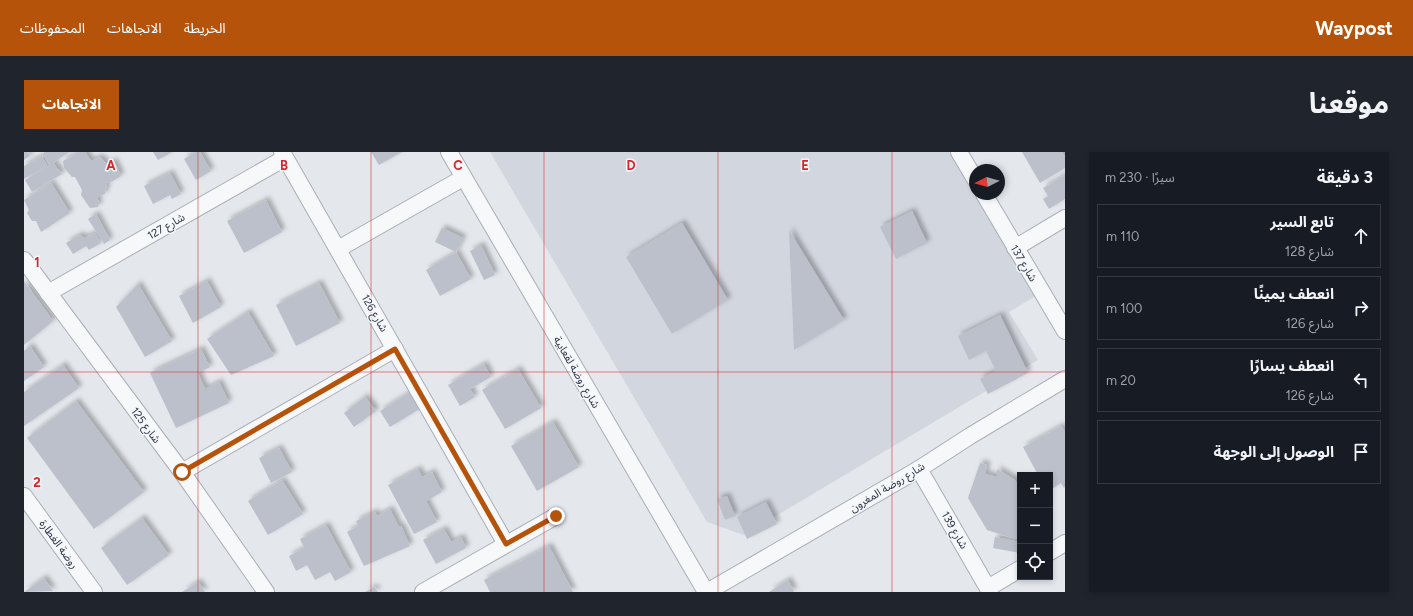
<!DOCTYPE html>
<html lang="ar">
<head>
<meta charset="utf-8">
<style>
  body { margin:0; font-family:Figtree,"Noto Sans Arabic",sans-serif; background:#20242c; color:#f1f3f6; direction:rtl }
  .controls { position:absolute; right:12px; bottom:12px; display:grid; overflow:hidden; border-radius:0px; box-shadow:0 2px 6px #0003 }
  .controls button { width:36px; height:36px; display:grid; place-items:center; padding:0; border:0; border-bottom:1px solid #363941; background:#171b24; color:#f1f3f6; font:20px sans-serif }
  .compass { position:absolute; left:945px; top:12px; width:36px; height:36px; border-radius:50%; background:#171b24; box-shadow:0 2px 6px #0003; rotate:264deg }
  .stop { position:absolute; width:12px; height:12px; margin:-9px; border:3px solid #b45309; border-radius:50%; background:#fff }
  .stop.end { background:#b45309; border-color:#fff; box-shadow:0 1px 4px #0008 }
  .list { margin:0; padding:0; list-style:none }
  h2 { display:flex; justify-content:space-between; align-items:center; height:52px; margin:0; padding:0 16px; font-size:17px }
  h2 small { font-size:13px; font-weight:400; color:#9ea1a6 }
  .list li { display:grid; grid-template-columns:26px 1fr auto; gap:12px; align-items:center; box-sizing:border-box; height:64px; margin:0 8px 8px; padding:0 8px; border:1px solid #363941; border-radius:0px }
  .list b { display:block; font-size:15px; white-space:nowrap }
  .list p { margin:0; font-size:13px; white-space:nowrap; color:#9ea1a6 }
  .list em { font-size:13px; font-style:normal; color:#9ea1a6 }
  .icon { flex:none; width:22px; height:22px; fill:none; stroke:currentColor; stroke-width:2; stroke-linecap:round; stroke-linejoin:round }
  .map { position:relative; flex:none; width:1041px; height:440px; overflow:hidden; direction:ltr; border-radius:0px }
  header { display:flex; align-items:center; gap:24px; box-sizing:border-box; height:56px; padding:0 20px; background:#b45309; color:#fff }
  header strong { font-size:19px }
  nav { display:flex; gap:22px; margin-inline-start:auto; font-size:14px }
  .intro { display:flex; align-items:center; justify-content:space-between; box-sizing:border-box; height:96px; padding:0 24px }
  h1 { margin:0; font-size:28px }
  .button { padding:10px 18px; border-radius:0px; background:#b45309; color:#fff; font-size:14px; font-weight:700 }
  main { display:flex; gap:24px; padding:0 24px }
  aside { flex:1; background:#171b24; border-radius:0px; box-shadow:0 2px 6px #0003 }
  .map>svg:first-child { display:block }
</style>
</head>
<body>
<header>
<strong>Waypost</strong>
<nav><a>الخريطة</a><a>الاتجاهات</a><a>المحفوظات</a></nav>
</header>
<div class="intro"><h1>موقعنا</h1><a class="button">الاتجاهات</a></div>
<main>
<aside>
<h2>3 دقيقة<small>سيرًا · 230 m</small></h2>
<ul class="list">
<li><svg class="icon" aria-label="ahead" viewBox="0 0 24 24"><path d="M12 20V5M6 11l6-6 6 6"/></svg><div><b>تابع السير</b><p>شارع 128</p></div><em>110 m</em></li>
<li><svg class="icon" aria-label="right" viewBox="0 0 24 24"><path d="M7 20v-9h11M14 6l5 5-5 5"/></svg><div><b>انعطف يمينًا</b><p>شارع 126</p></div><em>100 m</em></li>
<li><svg class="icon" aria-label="left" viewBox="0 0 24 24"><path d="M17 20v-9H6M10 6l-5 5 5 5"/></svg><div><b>انعطف يسارًا</b><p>شارع 126</p></div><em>20 m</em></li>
<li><svg class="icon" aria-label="arrive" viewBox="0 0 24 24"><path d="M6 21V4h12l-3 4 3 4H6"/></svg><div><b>الوصول إلى الوجهة</b></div></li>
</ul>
</aside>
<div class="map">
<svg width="1041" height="440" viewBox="0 0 1041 440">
  <defs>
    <filter id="shadow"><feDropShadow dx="3.5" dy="-3.5" stdDeviation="2" flood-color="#0004"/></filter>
  </defs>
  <rect width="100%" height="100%" fill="#e4e7ec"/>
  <polygon fill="#d2d6de" points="466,0 927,0 1012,144 985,160 1014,208 720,383 683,370"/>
  <g fill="#bbc0ca" filter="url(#shadow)">
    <polygon points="0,0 4,0 6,4 0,8"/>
    <polygon points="21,0 45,0 29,11 38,22 8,40 1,28 26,13 18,2"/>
    <polygon points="56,0 61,0 67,9 76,5 83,12 90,9 97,24 89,29 83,31 81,42 73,45 75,51 74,55 66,56 57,43 58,38 51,25 48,25 40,16 39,9"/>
    <polygon points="129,0 148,0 134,8"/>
    <polygon points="172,0 176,0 187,19 172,28 160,7"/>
    <polygon points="347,0 378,0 355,13"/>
    <polygon points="998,0 1038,0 1041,5 1041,16 1016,31"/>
    <polygon points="18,4 23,14 0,27 0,14"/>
    <polygon points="146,21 157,42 148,47 146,43 129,52 120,34"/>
    <polygon points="1041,23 1041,47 1025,57 1019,47 1024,44 1019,36"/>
    <polygon points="27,31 46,61 17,80 12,69 8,69 3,61 5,58 0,48"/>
    <polygon points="242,48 258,80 220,101 203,69"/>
    <polygon points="888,59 903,91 872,107 856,75"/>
    <polygon points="72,62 86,88 80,92 64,67"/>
    <polygon points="658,71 704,148 648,182 602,105"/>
    <polygon points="418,76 439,86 432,100 411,90"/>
    <polygon points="765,78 820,168 770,198"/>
    <polygon points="71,81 77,91 65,98 62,94 49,102 42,91 56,83 60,86"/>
    <polygon points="457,93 471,123 460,128 446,99"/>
    <polygon points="432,100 447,127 416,144 402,118"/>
    <polygon points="0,129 29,169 0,193"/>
    <polygon points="183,129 197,155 169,171 155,144"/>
    <polygon points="295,131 316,171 272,194 252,153"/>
    <polygon points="114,132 148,189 121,205 92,155"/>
    <polygon points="224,160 250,204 207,223 183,187"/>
    <polygon points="976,163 1004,221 964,242 956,227 972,219 962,199 945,208 934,184"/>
    <polygon points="6,194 20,215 0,229 0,199"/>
    <polygon points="177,197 186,215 174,221 181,237 195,230 205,251 152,276 126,221"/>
    <polygon points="460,212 467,225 446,237 451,245 436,254 424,233"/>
    <polygon points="39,213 55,236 0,274 0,240"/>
    <polygon points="494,217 517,256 481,277 458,238"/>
    <polygon points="388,239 397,256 366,275 356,259"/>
    <polygon points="341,245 352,259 330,275 320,261"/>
    <polygon points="52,249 120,340 70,377 3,286"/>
    <polygon points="529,270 555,315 513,339 487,294"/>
    <polygon points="1037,274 1041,280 1041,335 1040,336 1037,331 1026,338 1026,323 1014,323 999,295"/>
    <polygon points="255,296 268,320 247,331 235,306"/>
    <polygon points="956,311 963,313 961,322 973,325 973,317 991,328 996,337 996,384 991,387 963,378 944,346"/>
    <polygon points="394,317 398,325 408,320 418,340 402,349 413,370 390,382 364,333"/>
    <polygon points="258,328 279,362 244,383 224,349"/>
    <polygon points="703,344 711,364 701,368 693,347"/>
    <polygon points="742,350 753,372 723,387 713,365"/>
    <polygon points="366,357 375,375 377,374 386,394 340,414 323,380 334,374 332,369 351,360 353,364"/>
    <polygon points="118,366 145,403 103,433 77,396"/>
    <polygon points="302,373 327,420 311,429 306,420 291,428 283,413 272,419 265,404 280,396 276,387"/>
    <polygon points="420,377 427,390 437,385 442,396 412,412 399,388"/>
    <polygon points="971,385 996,390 996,401 969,396"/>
    <polygon points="525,394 549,440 466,440 460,428"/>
    <polygon points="20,426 29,439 0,440"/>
    <polygon points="764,428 770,439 769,440 745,440"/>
    <polygon points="174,430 181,440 158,440"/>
    <polygon points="350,435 354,440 341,440"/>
  </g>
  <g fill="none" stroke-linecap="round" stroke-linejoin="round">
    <defs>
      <g id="street">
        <polyline points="258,0 482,392"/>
        <polyline points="425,0 682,440"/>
        <polyline points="935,0 951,27"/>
        <polyline points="960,42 1041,179"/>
        <polyline points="991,96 1041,66"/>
        <polyline points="314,97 439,26"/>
        <polyline points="0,108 158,320 242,440"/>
        <polyline points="24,141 261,6"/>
        <polyline points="895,317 966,440"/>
        <polyline points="158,320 371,197"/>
        <polyline points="0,344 70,440"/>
        <polyline points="1026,400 1041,391"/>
        <polyline points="964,436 996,417"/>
        <polyline points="399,440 532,364"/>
        <polyline points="683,440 895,317 946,284 1041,227"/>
      </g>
    </defs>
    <use href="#street" stroke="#a9aeb7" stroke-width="18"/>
    <use href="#street" stroke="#f7f8fa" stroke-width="16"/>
  </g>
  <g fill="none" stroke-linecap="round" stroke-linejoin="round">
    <polyline stroke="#b45309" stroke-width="5" points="158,320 371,197 482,392 532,364"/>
  </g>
  <path fill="none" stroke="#d62828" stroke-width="1" stroke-opacity="0.55" d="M174 0V440M347 0V440M520 0V440M694 0V440M868 0V440M0 220H1041"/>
  <g text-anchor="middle" stroke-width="3" stroke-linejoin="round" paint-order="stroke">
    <g font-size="11" fill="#2b3445" stroke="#f4f6f9">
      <text transform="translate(142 74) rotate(-30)" y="4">شارع 127</text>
      <text transform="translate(1000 111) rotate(59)" y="4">شارع 137</text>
      <text transform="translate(351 161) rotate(60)" y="4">شارع 126</text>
      <text transform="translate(553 220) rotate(60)" y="4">شارع روضة لقعابية</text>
      <text transform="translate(122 273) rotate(53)" y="4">شارع 125</text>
      <text transform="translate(863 335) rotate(-31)" y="4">شارع روضة المغرون</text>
      <text transform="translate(931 378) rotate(60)" y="4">شارع 139</text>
      <text transform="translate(35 392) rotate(54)" y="4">روضة الغطارة</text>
    </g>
  </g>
  <g font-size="13" text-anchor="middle" font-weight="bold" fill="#d62828" stroke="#f4f6f9" stroke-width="3" stroke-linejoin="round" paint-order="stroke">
    <text x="87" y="18">A</text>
    <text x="260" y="18">B</text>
    <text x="434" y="18">C</text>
    <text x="607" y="18">D</text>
    <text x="781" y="18">E</text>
    <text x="13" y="115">1</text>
    <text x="13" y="335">2</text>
  </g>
</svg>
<div class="controls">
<button>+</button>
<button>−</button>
<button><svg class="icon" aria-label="locate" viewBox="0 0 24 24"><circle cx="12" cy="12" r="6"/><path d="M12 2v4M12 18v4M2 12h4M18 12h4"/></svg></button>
</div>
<svg class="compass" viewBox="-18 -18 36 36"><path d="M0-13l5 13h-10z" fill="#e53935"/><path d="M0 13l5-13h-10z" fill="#9ea1a6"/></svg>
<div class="stop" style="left:158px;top:320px"></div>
<div class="stop end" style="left:532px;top:364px"></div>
</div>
</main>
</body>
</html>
